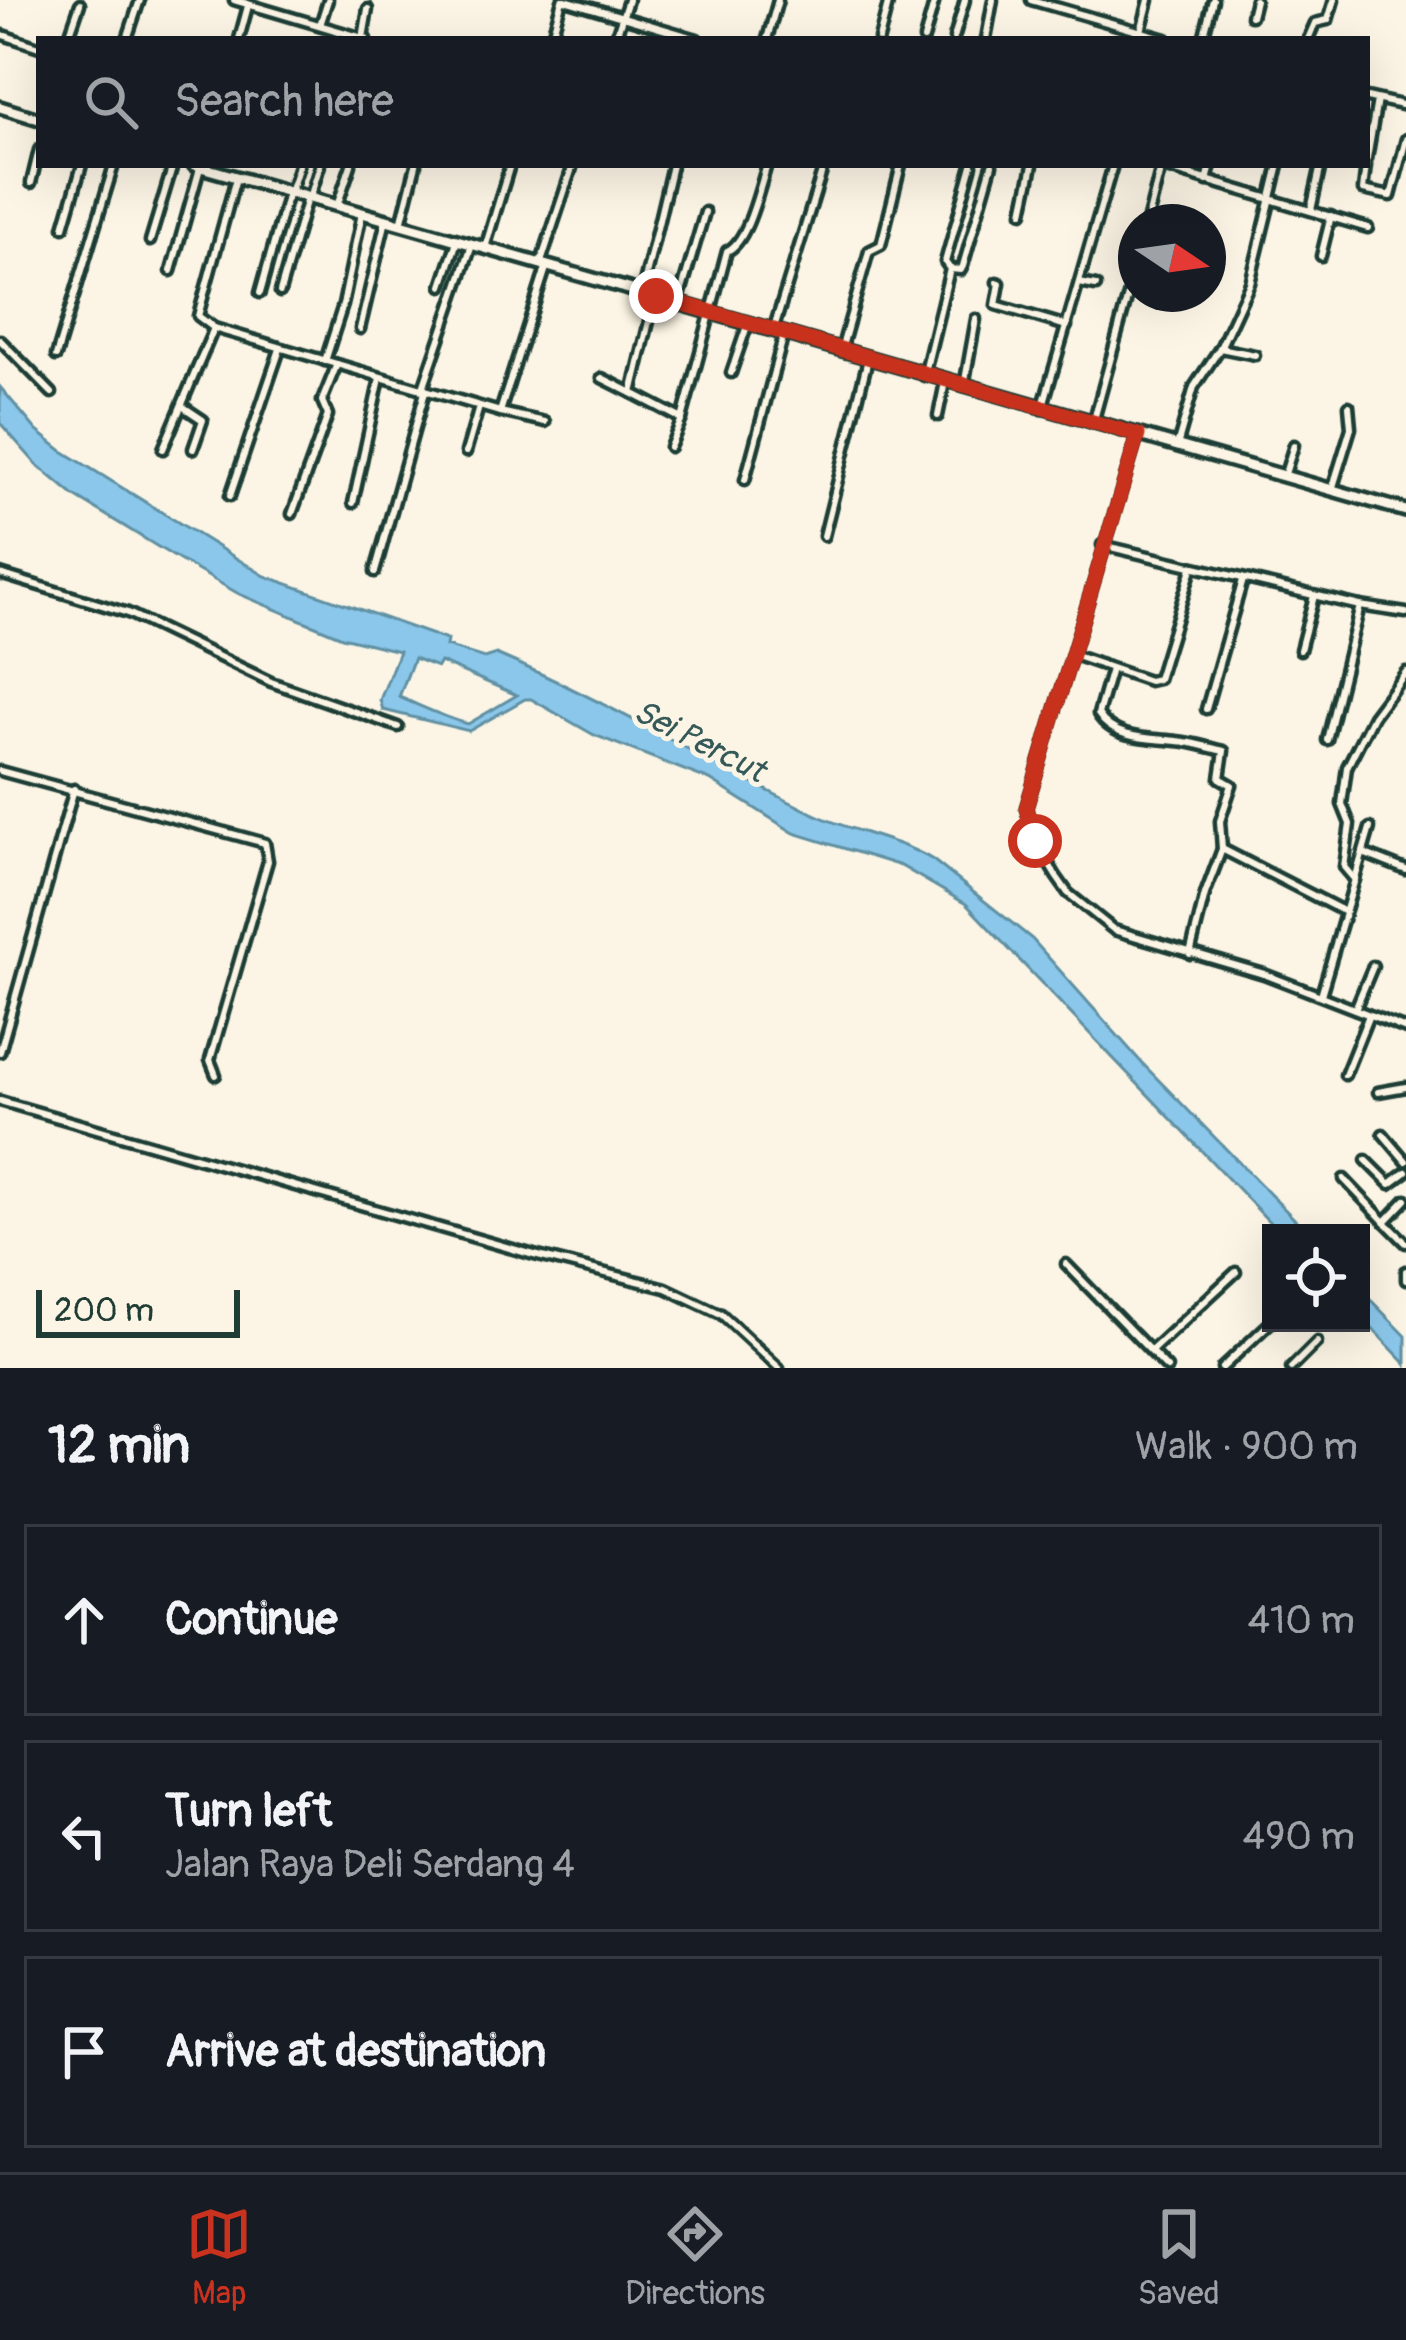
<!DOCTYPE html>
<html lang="en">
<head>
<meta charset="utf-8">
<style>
  body { margin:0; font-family:Pangolin,sans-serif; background:#20242c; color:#f1f3f6 }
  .controls { position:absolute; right:36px; bottom:36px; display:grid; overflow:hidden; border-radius:0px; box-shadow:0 12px 48px #0002 }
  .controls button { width:108px; height:108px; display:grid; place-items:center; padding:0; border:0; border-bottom:3px solid #363941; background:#171b24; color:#f1f3f6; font:60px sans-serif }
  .compass { position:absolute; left:1118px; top:204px; width:108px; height:108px; border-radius:50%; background:#171b24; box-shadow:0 12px 48px #0002; rotate:103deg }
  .scale { position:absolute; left:36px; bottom:30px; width:204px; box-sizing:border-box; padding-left:12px; border:6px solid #1f3d34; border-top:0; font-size:33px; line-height:42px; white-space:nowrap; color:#1f3d34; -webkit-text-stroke:9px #fcf5e5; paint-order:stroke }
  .stop { position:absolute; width:36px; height:36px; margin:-27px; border:9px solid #c8321e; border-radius:50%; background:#fff }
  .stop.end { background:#c8321e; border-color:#fff; box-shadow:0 3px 12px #0008 }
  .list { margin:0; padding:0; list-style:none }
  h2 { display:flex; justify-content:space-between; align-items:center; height:156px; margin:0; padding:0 48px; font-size:51px }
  h2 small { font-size:39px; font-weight:400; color:#9ea1a6 }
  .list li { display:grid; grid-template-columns:78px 1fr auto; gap:36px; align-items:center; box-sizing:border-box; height:192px; margin:0 24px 24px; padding:0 24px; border:3px solid #363941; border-radius:0px }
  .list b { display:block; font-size:45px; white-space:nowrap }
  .list p { margin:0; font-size:39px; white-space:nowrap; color:#9ea1a6 }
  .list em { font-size:39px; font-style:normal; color:#9ea1a6 }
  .icon { flex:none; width:66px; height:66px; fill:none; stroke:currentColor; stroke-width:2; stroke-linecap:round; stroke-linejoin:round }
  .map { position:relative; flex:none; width:1406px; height:1368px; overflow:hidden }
  .search { position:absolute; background:#171b24; box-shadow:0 12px 48px #0002; left:36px; right:36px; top:36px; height:132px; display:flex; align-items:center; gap:30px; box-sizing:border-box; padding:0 42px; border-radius:0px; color:#9ea1a6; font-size:45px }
  .sheet { height:804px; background:#171b24 }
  nav { display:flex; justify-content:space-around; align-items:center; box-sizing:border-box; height:168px; border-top:3px solid #363941; background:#171b24; font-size:33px; color:#9ea1a6 }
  nav a { display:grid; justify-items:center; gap:6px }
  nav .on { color:#c8321e }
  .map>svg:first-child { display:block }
</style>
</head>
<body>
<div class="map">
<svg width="1406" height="1368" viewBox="0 0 1406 1368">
  <rect width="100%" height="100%" fill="#fcf5e5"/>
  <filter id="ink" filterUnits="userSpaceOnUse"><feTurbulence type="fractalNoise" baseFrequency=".00833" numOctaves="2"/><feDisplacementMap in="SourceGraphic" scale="24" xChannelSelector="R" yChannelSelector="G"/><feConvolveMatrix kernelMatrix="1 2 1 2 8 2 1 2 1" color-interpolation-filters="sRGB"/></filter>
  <g filter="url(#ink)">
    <g fill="#8bc7eb" stroke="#6090a2" stroke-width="3" fill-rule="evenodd">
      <path d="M0 387 37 431 61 450 265 576 447 640 446 646 484 658 496 654C605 700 706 761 812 813 851 832 896 838 933 860L1032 939 1141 1062 1308 1233H1280L966 904 901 866 794 833 710 780 594 735 531 699H525L469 731 383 710 380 700 399 651 342 637 239 594 181 561 73 495 37 465 0 423ZM414 658 437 667 440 662 517 695 468 724C442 717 423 707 399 697Z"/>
      <polygon points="1361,1290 1406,1336 1406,1364 1361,1317"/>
    </g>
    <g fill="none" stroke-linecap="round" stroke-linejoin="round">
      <defs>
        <g id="street">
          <polyline points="234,0 366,39"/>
          <polyline points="565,0 697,39"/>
          <polyline points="1031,0 1166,39"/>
          <polyline points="1251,16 1255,0"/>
          <polyline points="320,25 328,0"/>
          <polyline points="0,34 39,47"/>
          <polyline points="363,38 368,9"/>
          <polyline points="954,38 965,0"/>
          <polyline points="68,39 80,4"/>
          <polyline points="127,39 140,0"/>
          <polyline points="239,39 248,6"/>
          <polyline points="551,39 562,0"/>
          <polyline points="615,39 628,0"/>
          <polyline points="767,39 778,0"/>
          <polyline points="879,39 889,0"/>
          <polyline points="924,39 935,0"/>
          <polyline points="986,39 993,0"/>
          <polyline points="1139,39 1149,0"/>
          <polyline points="1203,39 1213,0"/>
          <polyline points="1308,39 1315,23 1328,20 1334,0"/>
          <polyline points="1367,97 1406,106"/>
          <polyline points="1367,159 1377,100"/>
          <polyline points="1156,165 1368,228"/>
          <polyline points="1366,165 1363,190 1391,196 1406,139"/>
          <polyline points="1207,181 1211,165"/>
          <polyline points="31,183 39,150"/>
          <polyline points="290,193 299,165"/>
          <polyline points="310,198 320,165"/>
          <polyline points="337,206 351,165"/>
          <polyline points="1311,210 1321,165"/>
          <polyline points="1023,212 1033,165"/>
          <polyline points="1147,222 1161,167"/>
          <polyline points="401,224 416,165"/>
          <polyline points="64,227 82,165"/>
          <polyline points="150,241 173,165"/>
          <polyline points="485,248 510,165"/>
          <polyline points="1321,256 1331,216"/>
          <polyline points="541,262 573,165"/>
          <polyline points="950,269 945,262 972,165"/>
          <polyline points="171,271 200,168"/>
          <polyline points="997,282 1000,283 996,305 1067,326"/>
          <polyline points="1079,283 1096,286"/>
          <polyline points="442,286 457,241"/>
          <polyline points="280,292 307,198"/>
          <polyline points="642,292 672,165"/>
          <polyline points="260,293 288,193"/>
          <polyline points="655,296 632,393 682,419"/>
          <polyline points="678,303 705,212"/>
          <polyline points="214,328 198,316 236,178"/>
          <polyline points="360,329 386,220"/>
          <polyline points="773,331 824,165"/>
          <polyline points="0,340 52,393"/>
          <polyline points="1220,348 1255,355"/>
          <polyline points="841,350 869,251 881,245 901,165"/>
          <polyline points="56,356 114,165"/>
          <polyline points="325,361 343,305 362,213"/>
          <polyline points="731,373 748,323"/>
          <polyline points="924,376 950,269 961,270 963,266 992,165"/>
          <polyline points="602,378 632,393"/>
          <polyline points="964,386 976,319"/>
          <polyline points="422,391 472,245"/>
          <polyline points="182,406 203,420 193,449"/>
          <polyline points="1042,409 1113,165"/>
          <polyline points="500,412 545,422"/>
          <polyline points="938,416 945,382"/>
          <polyline points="1093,423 1136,266"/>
          <polyline points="1138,435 1026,808 1035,841 1056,876 1068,893 1114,930 1264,974 1406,1029"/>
          <polyline points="1177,446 1194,387 1220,348 1250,283 1279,165"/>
          <path d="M670 447 682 419 727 251C748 242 759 189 767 165"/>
          <polyline points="163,449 214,328 500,412 546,268"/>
          <polyline points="466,452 479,407"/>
          <polyline points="1284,477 1294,445"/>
          <polyline points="745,480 784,334"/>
          <polyline points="1332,490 1351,428 1349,406"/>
          <polyline points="230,496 280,349"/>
          <polyline points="353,503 380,378"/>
          <polyline points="292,514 328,415 322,401 337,364"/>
          <polyline points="824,536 868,359"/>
          <polyline points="1102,545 1360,606 1406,613"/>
          <polyline points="375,572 425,392"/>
          <polyline points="0,574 128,613 271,682 398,727"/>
          <polyline points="1300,650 1314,596"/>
          <polyline points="1073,655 1149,681 1158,679 1192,568"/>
          <path d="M1111 669 1098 714C1114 740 1149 738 1177 741 1192 742 1209 748 1224 751L1220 778 1232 785 1220 821 1222 849"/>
          <polyline points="1206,709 1243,580"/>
          <polyline points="1327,740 1360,606"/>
          <polyline points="0,771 265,843 268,861 210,1060 216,1075"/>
          <polyline points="1363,853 1406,870"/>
          <polyline points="1355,880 1344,867 1350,824 1342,804 1347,767 1373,716 1406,672"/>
          <polyline points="1190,954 1205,894 1222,849 1345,912"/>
          <polyline points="1321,995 1370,828"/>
          <polyline points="1355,1009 1373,966"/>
          <polyline points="0,1052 74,789"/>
          <polyline points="1345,1075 1369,1015"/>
          <polyline points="1378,1092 1406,1087"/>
          <polyline points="0,1101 534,1255 666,1288 721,1314 779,1368"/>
          <polyline points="1383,1134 1406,1161"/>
          <polyline points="1366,1160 1390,1184 1406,1172"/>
          <polyline points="1344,1179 1385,1222"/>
          <polyline points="1406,1200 1385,1222 1406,1243"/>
          <polyline points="1066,1264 1167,1368"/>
          <polyline points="1406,1271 1406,1280"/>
          <polyline points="1151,1351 1236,1272"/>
          <polyline points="1222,1368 1271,1322"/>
          <polyline points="1291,1368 1317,1342"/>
        </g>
        <g id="secondary">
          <polyline points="0,107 39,119"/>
          <polyline points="194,165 1406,511"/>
        </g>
      </defs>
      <use href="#street" stroke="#1f3d34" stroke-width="15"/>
      <use href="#secondary" stroke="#1f3d34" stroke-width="18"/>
      <use href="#street" stroke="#fcf5e5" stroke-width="6"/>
      <use href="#secondary" stroke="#fcf5e5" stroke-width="9"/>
    </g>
  </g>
  <g fill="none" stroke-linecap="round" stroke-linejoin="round" filter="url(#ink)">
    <polyline stroke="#c8321e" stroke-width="15" points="656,296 1138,435 1026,808 1035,841"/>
  </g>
  <g text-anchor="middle" stroke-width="10" stroke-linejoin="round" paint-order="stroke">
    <g font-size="33" font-style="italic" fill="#355959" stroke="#fcf5e5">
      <text transform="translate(700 740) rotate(27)" y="12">Sei Percut</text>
    </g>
  </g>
</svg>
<div class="controls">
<button><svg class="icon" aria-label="locate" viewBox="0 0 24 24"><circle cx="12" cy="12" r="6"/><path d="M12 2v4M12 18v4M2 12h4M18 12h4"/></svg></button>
</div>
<svg class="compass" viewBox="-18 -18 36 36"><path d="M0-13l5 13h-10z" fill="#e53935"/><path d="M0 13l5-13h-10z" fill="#9ea1a6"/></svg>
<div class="scale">200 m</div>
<div class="stop" style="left:1035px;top:841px"></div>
<div class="stop end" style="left:656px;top:296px"></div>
<div class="search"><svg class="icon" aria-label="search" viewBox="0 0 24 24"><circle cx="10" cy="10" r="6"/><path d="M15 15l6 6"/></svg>Search here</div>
</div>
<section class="sheet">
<h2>12 min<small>Walk · 900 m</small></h2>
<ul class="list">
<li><svg class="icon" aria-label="ahead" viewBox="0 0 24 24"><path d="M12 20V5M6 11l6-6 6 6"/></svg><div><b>Continue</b></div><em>410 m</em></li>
<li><svg class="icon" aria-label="left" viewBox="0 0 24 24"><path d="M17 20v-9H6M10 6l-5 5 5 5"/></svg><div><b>Turn left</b><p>Jalan Raya Deli Serdang 4</p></div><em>490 m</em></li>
<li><svg class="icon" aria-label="arrive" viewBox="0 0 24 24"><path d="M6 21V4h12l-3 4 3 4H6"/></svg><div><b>Arrive at destination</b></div></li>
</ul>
</section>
<nav>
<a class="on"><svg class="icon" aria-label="map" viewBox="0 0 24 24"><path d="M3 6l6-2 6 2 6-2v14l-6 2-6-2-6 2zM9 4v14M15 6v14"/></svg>Map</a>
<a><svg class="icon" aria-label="directions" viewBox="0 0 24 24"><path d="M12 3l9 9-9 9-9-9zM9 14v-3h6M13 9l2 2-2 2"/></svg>Directions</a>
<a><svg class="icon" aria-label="saved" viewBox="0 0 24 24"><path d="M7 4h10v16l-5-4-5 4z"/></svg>Saved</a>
</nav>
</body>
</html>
